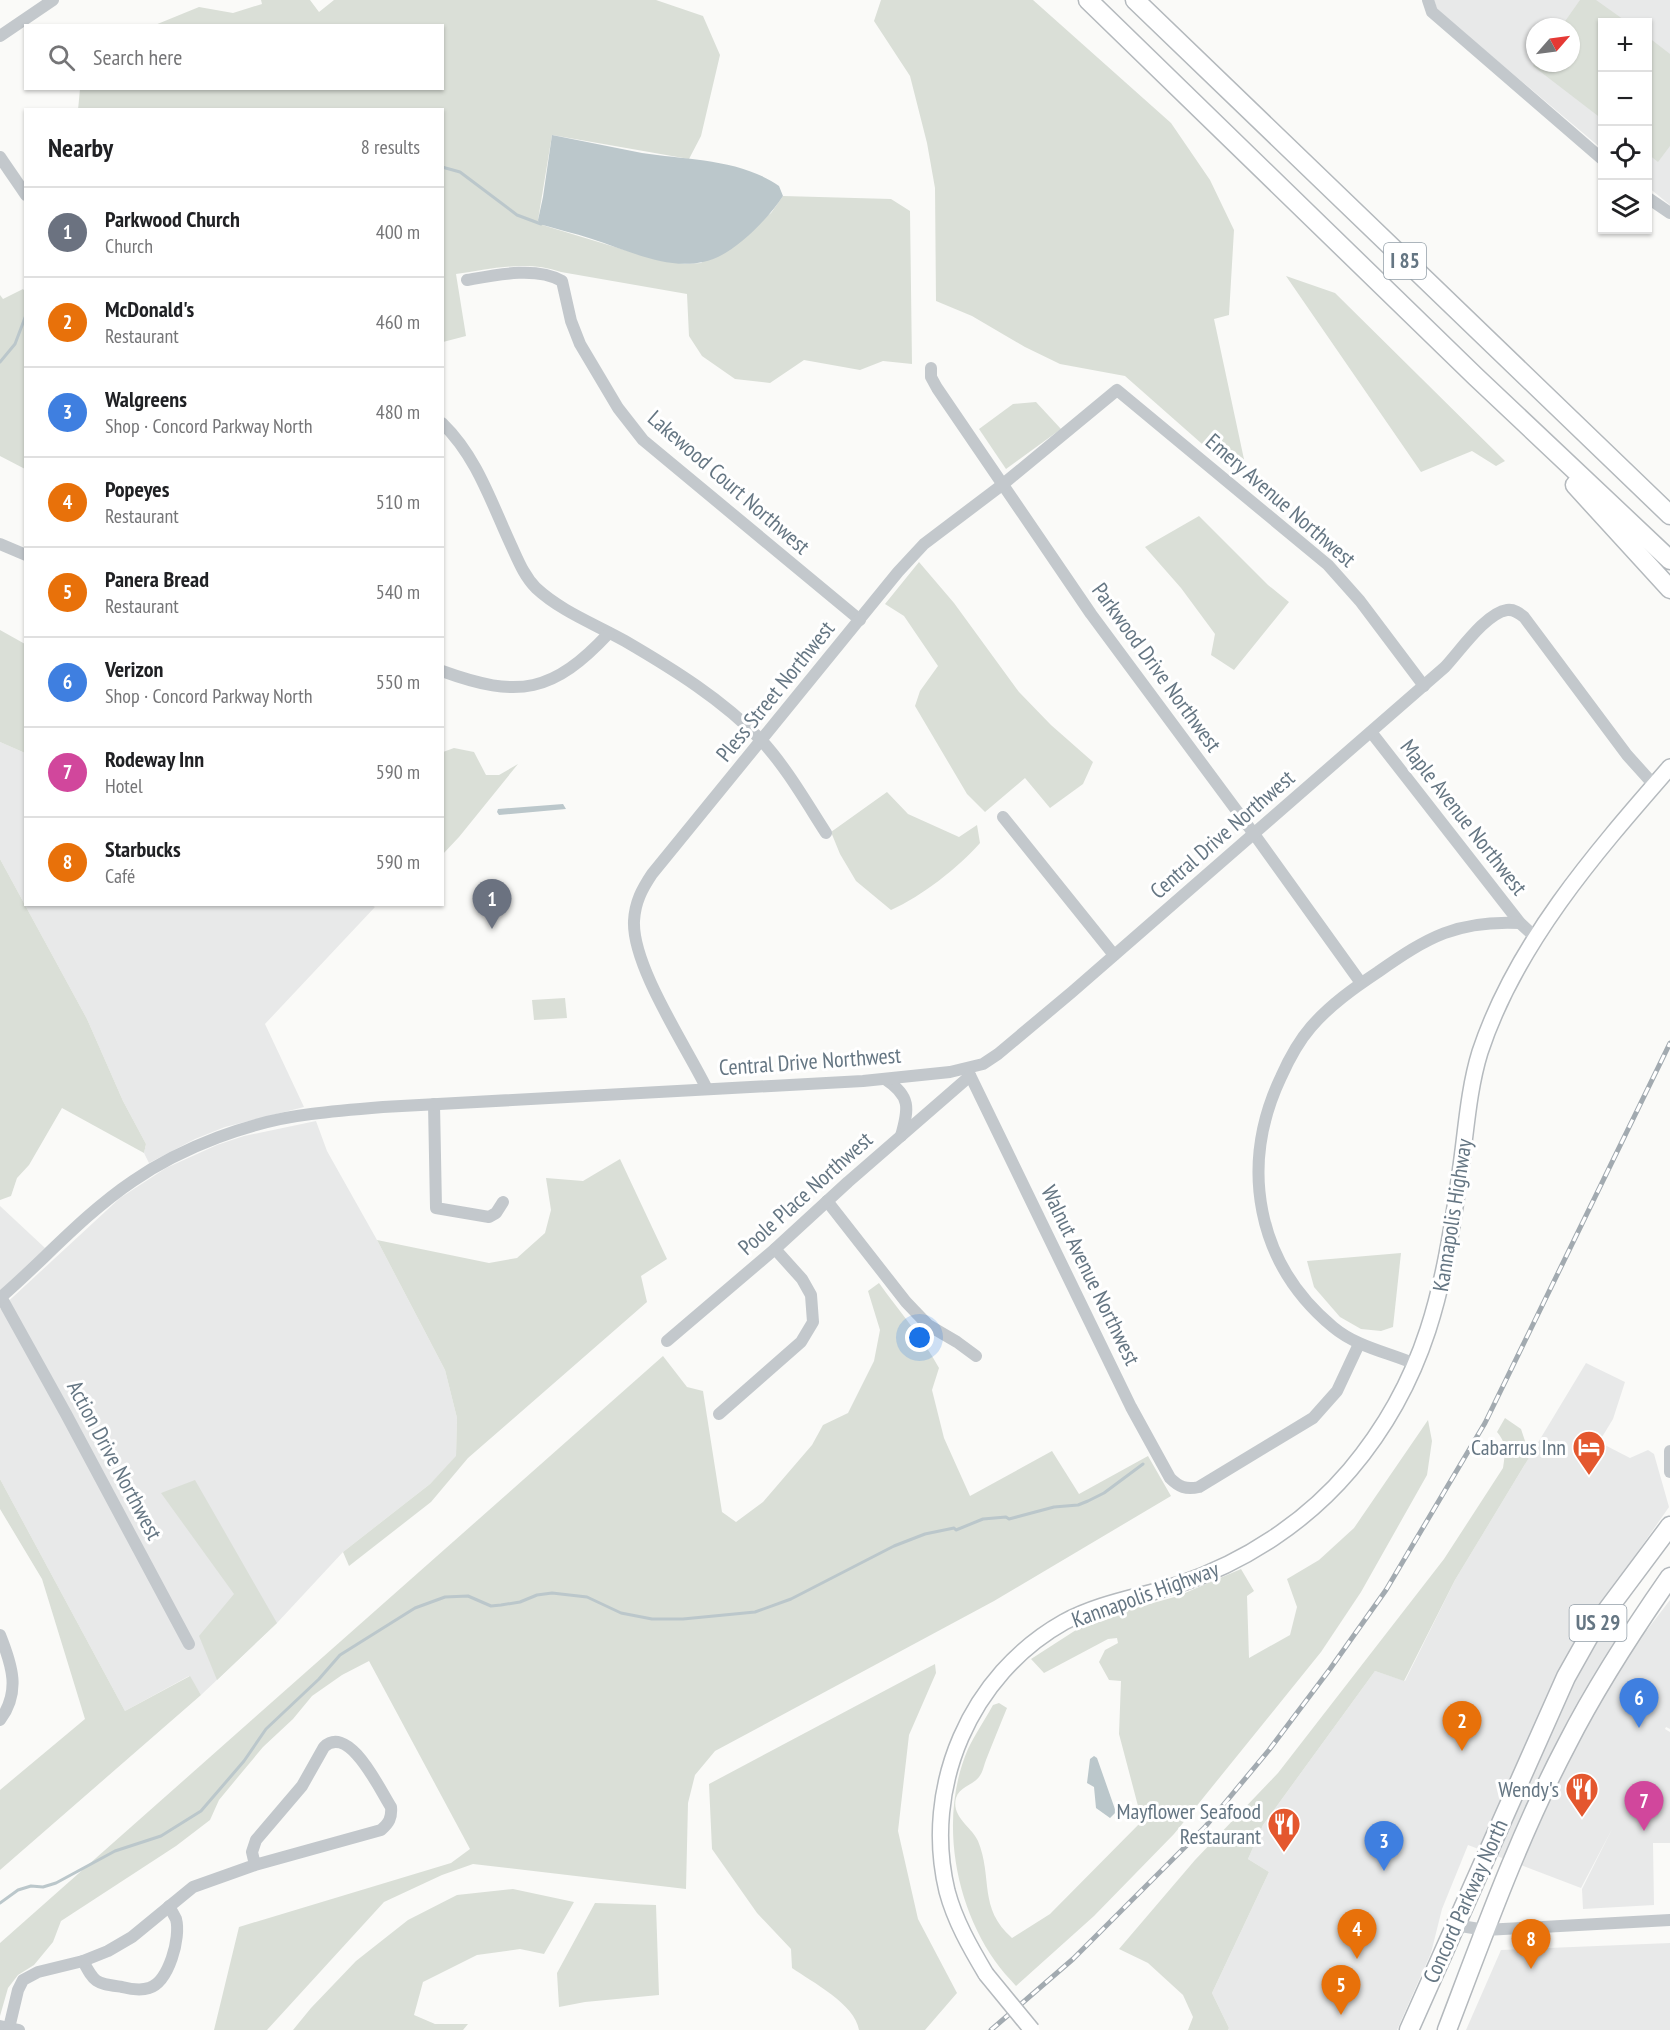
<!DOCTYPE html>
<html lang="en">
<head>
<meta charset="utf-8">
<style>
  body { margin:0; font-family:"PT Sans Narrow",sans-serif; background:#f6f6f6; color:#202124 }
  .controls { position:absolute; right:18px; top:18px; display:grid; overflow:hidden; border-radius:0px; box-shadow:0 2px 4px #0004 }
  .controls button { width:54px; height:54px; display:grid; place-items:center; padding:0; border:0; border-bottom:2px solid #e0e0e0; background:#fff; color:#202124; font:30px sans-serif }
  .compass { position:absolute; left:1526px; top:18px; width:54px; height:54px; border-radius:50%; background:#fff; box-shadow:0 2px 4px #0004; rotate:62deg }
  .you { position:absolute; left:920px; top:1338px; width:21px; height:21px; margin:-15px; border:4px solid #fff; border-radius:50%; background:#1a73e8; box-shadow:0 0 0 9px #1a73e833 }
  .badge { display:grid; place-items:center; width:39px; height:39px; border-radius:50%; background:#d93025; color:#fff; font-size:20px; font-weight:700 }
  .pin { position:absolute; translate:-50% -50px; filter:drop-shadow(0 2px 3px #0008) }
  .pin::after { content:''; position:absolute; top:32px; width:21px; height:18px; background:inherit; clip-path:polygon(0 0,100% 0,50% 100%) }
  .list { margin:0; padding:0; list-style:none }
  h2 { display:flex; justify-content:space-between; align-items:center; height:78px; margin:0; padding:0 24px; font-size:26px }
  h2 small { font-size:20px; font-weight:400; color:#757577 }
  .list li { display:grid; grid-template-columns:39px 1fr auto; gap:18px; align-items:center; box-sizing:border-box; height:90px; padding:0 24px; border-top:2px solid #e0e0e0 }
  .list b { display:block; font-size:22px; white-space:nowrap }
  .list p { margin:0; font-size:20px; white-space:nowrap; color:#757577 }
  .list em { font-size:20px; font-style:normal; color:#757577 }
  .icon { flex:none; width:33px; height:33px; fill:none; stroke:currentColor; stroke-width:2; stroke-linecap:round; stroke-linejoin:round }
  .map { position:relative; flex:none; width:1670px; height:2030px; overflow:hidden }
  .search { position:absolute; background:#fff; box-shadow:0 2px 4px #0004; left:24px; top:24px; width:420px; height:66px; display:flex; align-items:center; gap:15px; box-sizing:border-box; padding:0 21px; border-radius:0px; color:#757577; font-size:22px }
  .panel { position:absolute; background:#fff; box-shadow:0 2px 4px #0004; left:24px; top:108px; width:420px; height:798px; border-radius:0px }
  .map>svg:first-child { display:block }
</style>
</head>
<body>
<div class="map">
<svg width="1670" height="2030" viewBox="0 0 1670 2030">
  <rect width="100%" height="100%" fill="#fafaf8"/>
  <g fill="#e8e9e9" fill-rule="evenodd">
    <path d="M1434 0H1670V205L1648 187V22H1602V149L1438 11ZM1535 27H1571V63H1535Z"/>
    <polygon points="0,742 25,753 26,904 370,904 375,907 265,1024 304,1107 225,1127 195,1139 149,1163 144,1153 146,1144 123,1101 87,1019 0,859"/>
    <polygon points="316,1121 327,1151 377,1240 445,1370 457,1418 456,1457 430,1484 343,1552 277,1623 201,1695 189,1676 125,1711 0,1479 0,1309 120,1198 166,1168 217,1145 244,1136"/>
    <polygon points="0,1206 45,1248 0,1291"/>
    <polygon points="1586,1363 1625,1382 1613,1419 1599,1442 1630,1458 1648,1450 1654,1454 1669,1507 1593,1616 1647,1630 1670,1600 1670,1729 1666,1727 1665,1729 1670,1732 1670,1843 1653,1843 1654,1905 1583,1909 1582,1889 1612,1829 1581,1888 1468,1845 1442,1909 1431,1953 1397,2030 1228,2030 1229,2028 1212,1993 1269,1872 1248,1859 1263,1825 1375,1671 1405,1681 1455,1580"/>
    <polygon points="1670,1943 1670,2030 1466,2030 1501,1950"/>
  </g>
  <g fill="#dadfd7">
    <path d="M261 0H310L319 12 334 0H656L703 16 720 55 701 136 689 159 552 135 538 220 539 224 658 260 685 264 701 263 771 213 783 196 891 199 910 211 912 364 883 361 860 370 804 360 770 383 735 379 702 356 689 336 687 294 561 272C527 260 491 269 456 274L466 336 443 342 442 110H78L80 89 442 88V26L155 25 199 7 233 13 262 4Z"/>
    <polygon points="881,0 1033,0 1171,123 1210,180 1234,230 1229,315 1214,319 1245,464 1235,473 1125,376 1060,364 1025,347 972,316 936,301 935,188 927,143 910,76 874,21"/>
    <polygon points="1580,0 1596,0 1627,22 1602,22 1602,119 1533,66 1535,63 1571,63 1571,27 1561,27"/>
    <polygon points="1648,37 1670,54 1670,146 1658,162 1648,154"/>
    <polygon points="1286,276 1335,293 1505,461 1496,466 1472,451 1421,472"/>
    <polygon points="23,289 26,293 25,469 0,456 0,295 3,299"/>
    <polygon points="1036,402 1061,429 1006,469 979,429 1013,404"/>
    <polygon points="1199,516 1268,585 1289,602 1234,670 1211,655 1215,634 1181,588 1145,547"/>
    <polygon points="919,562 954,603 1019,692 1051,725 1093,762 1083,784 1050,808 1025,778 985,812 967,794 915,706 920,691 938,666 904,616 885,604"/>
    <polygon points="0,630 25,644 25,753 0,742"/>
    <polygon points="454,748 474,752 486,775 499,775 518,764 459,837 443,854 443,752"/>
    <path d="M887 792 908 814 959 837 977 825 980 843C958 868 922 896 891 910L856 881 840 854 831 832Z"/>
    <polygon points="0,859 87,1019 123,1101 146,1144 144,1153 62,1108 29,1165 17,1178 11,1196 0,1200"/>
    <polygon points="565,998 567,1018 534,1020 532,1000"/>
    <polygon points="620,1159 667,1259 641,1276 647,1302 468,1458 431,1502 349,1566 343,1552 430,1484 456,1456 457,1418 445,1370 377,1240 489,1263 517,1258 545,1233 551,1210 546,1178 583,1181"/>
    <polygon points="1401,1253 1393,1327 1381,1331 1361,1329 1340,1317 1314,1287 1307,1261"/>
    <path d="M879 1283C899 1311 922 1337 939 1368L932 1390 944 1438 970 1496 1052 1451 1079 1494 1148 1456 1171 1496 994 1601 715 1751 695 1775 688 1803 686 1889 473 1864 442 1875 384 1902 267 2030H214L239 1927 451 1863 470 1849 369 1661 342 1675 312 1696 293 1719 263 1747 238 1777 219 1800 210 1820 176 1846 61 1921 53 1942 34 1965 18 1975 8 1988 0 2016V1943L663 1356 687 1387 703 1391 722 1512 736 1522 763 1502 812 1445 823 1425 848 1413 874 1361 880 1330 868 1291Z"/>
    <path d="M1505 1418 1521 1429 1530 1456 1455 1580 1404 1681 1375 1671 1263 1825 1248 1859 1269 1872 1212 1993 1229 2028 1228 2030H1188L1193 2017 1183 1995 1148 1963 1119 1949 1195 1860 1278 1773 1444 1559 1503 1468C1505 1454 1507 1443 1497 1432Z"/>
    <path d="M1428 1420 1432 1441 1427 1475 1361 1592 1321 1652 1174 1834 1094 1916 1016 1986C1009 1978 1001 1970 995 1961 954 1903 939 1816 968 1749 975 1734 985 1720 993 1705L999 1703 1007 1708C1000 1725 993 1742 986 1760 984 1765 983 1772 979 1777 973 1785 959 1787 956 1798 951 1817 972 1827 978 1841 993 1878 978 1908 1012 1938L1050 1914 1142 1821 1119 1734 1121 1681 1109 1680 1099 1662 1105 1650 1118 1643 1117 1638 1108 1639 1044 1673 1031 1659 1076 1630 1107 1616 1178 1596 1241 1569 1254 1591 1247 1596 1249 1658 1290 1635 1297 1607 1287 1579 1319 1560 1354 1528Z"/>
    <polygon points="0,1479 125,1711 190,1676 201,1695 0,1870 0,1790 85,1719 42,1579 0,1509"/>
    <polygon points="195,1480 277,1623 217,1680 199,1636 234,1594 161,1493"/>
    <path d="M935 1664 936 1673 909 1735 898 1831 918 1919 957 1993 925 2030H859C855 2004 812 1982 792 1968L791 1949 757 1913 712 1849 709 1784Z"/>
    <polygon points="513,1889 574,1902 544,1954 520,1949 477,1955 423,1982 414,2015 435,2024 468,2024 463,2030 293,2030 311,2008 356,1961 408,1920 457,1895"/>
    <polygon points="595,1903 656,1905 659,1995 585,2002 559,2007 557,1973"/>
  </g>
  <g fill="#bbc7cb">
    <path d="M552 135C582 141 612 147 642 153 687 160 741 159 779 186L783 196C767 220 732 257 703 262 666 270 627 250 592 239 574 233 556 229 539 224L538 220 543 197Z"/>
    <polygon points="563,804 566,809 499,815 497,812 498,809"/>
    <polygon points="1094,1756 1097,1758 1116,1812 1110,1818 1096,1808 1094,1787 1087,1783 1090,1759"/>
  </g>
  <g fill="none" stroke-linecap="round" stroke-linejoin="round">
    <g stroke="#bbc7cb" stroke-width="3">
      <polyline points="442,167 460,172 517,215 541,224"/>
      <polyline points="0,362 15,344 26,315"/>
      <polyline points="0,1903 18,1890 31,1886 43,1887 56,1883 115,1851 161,1836 201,1811 244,1761 266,1729 319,1679 340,1655 415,1608 445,1597 468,1596 491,1606 501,1605 520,1602 537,1595 552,1593 587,1597 621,1613 652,1619 683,1619 755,1612 791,1599 894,1546 925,1534 954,1528 956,1530 983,1519 1006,1517 1009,1519 1054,1507 1078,1505 1088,1501 1104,1493 1143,1464"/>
    </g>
    <defs>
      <path id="major" d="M986 1974C970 1947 955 1921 947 1891 922 1787 970 1675 1064 1622 1101 1602 1141 1597 1180 1584 1245 1562 1306 1522 1350 1470 1427 1379 1444 1287 1460 1173 1466 1133 1468 1091 1480 1052 1516 943 1596 852 1670 767"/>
      <g id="highway">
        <polyline points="1088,0 1476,377 1670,560"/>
        <polyline points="1135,0 1670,515"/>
        <polyline points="1575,485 1670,589"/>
        <polyline points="1409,2030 1566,1677 1593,1629 1670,1526"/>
        <path d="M1447 2030C1484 1933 1519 1835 1567 1744 1597 1685 1633 1630 1670 1577"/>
      </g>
    </defs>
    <use href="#major" stroke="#b5babe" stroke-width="18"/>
    <use href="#highway" stroke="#b4b9bd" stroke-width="21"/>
    <g stroke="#c3c8cc" stroke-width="12">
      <polyline points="1428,0 1432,12 1602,159"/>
      <polyline points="0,36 53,0"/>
      <polyline points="0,157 26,195"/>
      <polyline points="1648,198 1670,213"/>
      <path d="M467 280C495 275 536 266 562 281L571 321 580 344 618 408 643 440 860 620"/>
      <polyline points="931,368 931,377 937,388 1091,614 1254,834 1361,983"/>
      <path d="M442 423C477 457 491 502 511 545 518 560 524 576 536 588 562 612 595 624 625 641 673 669 723 700 761 740 786 767 806 802 826 833"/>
      <polyline points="0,544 26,555"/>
      <path d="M442 671C519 699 553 693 609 633"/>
      <polyline points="1371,732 1520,923 1536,938"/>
      <polyline points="1003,817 1114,955"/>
      <path d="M967 1069 1131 1407 1170 1478C1179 1487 1186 1490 1199 1487L1313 1418 1337 1391 1359 1344"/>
      <path d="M885 1079C911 1096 909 1108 901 1136"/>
      <path d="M707 1089C686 1046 632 966 634 921 635 902 642 889 652 874L898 572 924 544 1002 485 1117 390 1328 565 1360 601 1424 686"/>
      <polyline points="434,1104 436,1208 489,1217 496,1213 503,1202"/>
      <polyline points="827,1201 906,1302 928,1325 957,1342 976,1356"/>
      <polyline points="1,1297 66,1414 189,1644"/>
      <path d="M0 1298C44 1260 84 1214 133 1181 182 1147 251 1121 311 1114 335 1111 359 1109 383 1107L863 1081 950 1072 983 1064 998 1054 1072 992 1445 667C1460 651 1486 613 1507 610 1514 609 1519 613 1524 617L1627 755 1654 785"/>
      <polyline points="667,1341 775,1249 848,1182 970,1076"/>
      <path d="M1415 1364C1387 1352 1357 1347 1333 1327 1256 1263 1239 1166 1281 1077 1289 1059 1298 1042 1311 1027 1330 1005 1354 988 1378 972 1428 937 1457 920 1520 923"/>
      <polyline points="719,1414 801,1342 813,1322 811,1295 802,1279 775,1249"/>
      <polyline points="1670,1451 1670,1472"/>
      <path d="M0 1635C12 1665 21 1692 0 1720"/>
      <polyline points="1455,1925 1485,1930 1670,1920"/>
      <path d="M83 1961C95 1984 96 1983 122 1987 130 1989 140 1991 149 1988 169 1982 181 1937 176 1919 174 1915 171 1910 169 1906"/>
      <polyline points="0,2026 19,2030"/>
      <path d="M9 2028 18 1990 23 1980 38 1972 83 1961 108 1951 132 1937 193 1887 255 1865 381 1830C389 1823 392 1818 391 1807 380 1790 349 1723 324 1747L302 1786 256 1840 252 1852 255 1865"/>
    </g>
    <use href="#major" stroke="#fff" stroke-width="15"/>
    <use href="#highway" stroke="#fff" stroke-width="18"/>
    <defs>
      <polyline id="rail" points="991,2030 1073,1959 1205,1827 1269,1750 1330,1669 1386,1590 1485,1423 1670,1043"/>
    </defs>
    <use href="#rail" stroke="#a2aab0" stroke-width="5"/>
    <use href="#rail" stroke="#fff" stroke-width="3" stroke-dasharray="9" stroke-linecap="butt"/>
    <defs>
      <polyline id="major-bridge" points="986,1974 1032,2030"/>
    </defs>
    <use href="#major-bridge" stroke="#b5babe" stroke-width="18" stroke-linecap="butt"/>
    <use href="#major-bridge" stroke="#fff" stroke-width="15"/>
  </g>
  <defs>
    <symbol id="hotel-pin" viewBox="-11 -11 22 30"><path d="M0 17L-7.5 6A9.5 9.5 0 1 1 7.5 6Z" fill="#e4572e" stroke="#fff"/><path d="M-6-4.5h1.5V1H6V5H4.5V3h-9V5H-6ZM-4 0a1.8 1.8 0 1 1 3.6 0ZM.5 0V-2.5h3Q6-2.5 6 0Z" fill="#fff"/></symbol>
    <symbol id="restaurant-pin" viewBox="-11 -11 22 30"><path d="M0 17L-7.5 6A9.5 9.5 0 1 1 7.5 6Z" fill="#e4572e" stroke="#fff"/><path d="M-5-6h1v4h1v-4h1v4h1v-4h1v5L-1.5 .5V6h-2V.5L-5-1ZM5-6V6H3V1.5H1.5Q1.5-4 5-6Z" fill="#fff"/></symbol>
  </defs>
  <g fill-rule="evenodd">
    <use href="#hotel-pin" x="1570" y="1428" width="38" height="52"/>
    <use href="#restaurant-pin" x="1563" y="1770" width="38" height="52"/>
    <use href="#restaurant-pin" x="1265" y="1805" width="38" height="52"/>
  </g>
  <g text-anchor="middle" stroke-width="6" stroke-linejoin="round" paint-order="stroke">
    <g fill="#fff" stroke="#939fa8" stroke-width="1.5">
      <rect x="1384" y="243" width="42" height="36" rx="4.5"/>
      <rect x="1569.5" y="1605" width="57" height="36" rx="4.5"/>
    </g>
    <g font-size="21" font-weight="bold" fill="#657683">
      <text x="1405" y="268">I 85</text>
      <text x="1598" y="1630">US 29</text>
    </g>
    <g font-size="22" fill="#657683" stroke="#fff">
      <text transform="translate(729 482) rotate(41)" y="8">Lakewood Court Northwest</text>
      <text transform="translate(1281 500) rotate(41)" y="8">Emery Avenue Northwest</text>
      <text transform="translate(1157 667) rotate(54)" y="8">Parkwood Drive Northwest</text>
      <text transform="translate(775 691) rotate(-51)" y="8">Pless Street Northwest</text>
      <text transform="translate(1464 817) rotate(52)" y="8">Maple Avenue Northwest</text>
      <text transform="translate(1222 834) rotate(-41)" y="8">Central Drive Northwest</text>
      <text transform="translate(810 1061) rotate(-4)" y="8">Central Drive Northwest</text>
      <text transform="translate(805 1193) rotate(-42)" y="8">Poole Place Northwest</text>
      <text transform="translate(1452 1215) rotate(-81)" y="8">Kannapolis Highway</text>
      <text transform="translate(1091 1275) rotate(64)" y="8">Walnut Avenue Northwest</text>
      <text transform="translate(115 1460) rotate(62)" y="8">Action Drive Northwest</text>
      <text transform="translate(1145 1594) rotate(-20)" y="8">Kannapolis Highway</text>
      <text transform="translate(1465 1901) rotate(-66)" y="8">Concord Parkway North</text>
    </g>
    <g font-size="22" fill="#657683" stroke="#fff" text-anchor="end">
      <text x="1566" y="1455">Cabarrus Inn</text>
      <text x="1559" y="1797">Wendy's</text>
      <text x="1261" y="1819">Mayflower Seafood<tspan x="1261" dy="25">Restaurant</tspan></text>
    </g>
  </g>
</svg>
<div class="controls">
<button>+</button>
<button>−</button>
<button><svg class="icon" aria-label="locate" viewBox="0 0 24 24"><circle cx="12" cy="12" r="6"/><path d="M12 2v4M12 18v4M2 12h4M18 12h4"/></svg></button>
<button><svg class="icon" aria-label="layers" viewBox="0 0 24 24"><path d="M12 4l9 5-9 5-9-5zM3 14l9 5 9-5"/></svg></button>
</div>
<svg class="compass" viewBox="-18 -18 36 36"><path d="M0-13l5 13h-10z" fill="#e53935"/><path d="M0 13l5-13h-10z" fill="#757577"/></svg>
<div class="you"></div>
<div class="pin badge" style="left:492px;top:929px;background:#6b7280">1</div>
<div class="pin badge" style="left:1462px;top:1751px;background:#e8710a">2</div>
<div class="pin badge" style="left:1384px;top:1871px;background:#3f7fe0">3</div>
<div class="pin badge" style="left:1357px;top:1959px;background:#e8710a">4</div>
<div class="pin badge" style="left:1341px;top:2015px;background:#e8710a">5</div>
<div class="pin badge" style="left:1639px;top:1728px;background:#3f7fe0">6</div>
<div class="pin badge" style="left:1644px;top:1831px;background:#d1479c">7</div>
<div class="pin badge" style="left:1531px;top:1969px;background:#e8710a">8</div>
<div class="search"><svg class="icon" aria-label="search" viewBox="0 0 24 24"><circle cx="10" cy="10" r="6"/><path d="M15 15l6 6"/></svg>Search here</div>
<section class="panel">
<h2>Nearby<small>8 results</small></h2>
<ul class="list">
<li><span class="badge" style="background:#6b7280">1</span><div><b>Parkwood Church</b><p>Church</p></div><em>400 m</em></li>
<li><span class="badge" style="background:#e8710a">2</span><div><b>McDonald's</b><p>Restaurant</p></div><em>460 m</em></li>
<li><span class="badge" style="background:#3f7fe0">3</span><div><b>Walgreens</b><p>Shop · Concord Parkway North</p></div><em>480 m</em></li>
<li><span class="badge" style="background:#e8710a">4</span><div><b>Popeyes</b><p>Restaurant</p></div><em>510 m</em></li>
<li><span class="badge" style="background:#e8710a">5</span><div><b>Panera Bread</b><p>Restaurant</p></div><em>540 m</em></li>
<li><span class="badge" style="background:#3f7fe0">6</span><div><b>Verizon</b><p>Shop · Concord Parkway North</p></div><em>550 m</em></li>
<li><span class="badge" style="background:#d1479c">7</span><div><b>Rodeway Inn</b><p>Hotel</p></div><em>590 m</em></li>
<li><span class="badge" style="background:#e8710a">8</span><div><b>Starbucks</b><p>Café</p></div><em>590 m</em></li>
</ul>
</section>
</div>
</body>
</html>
